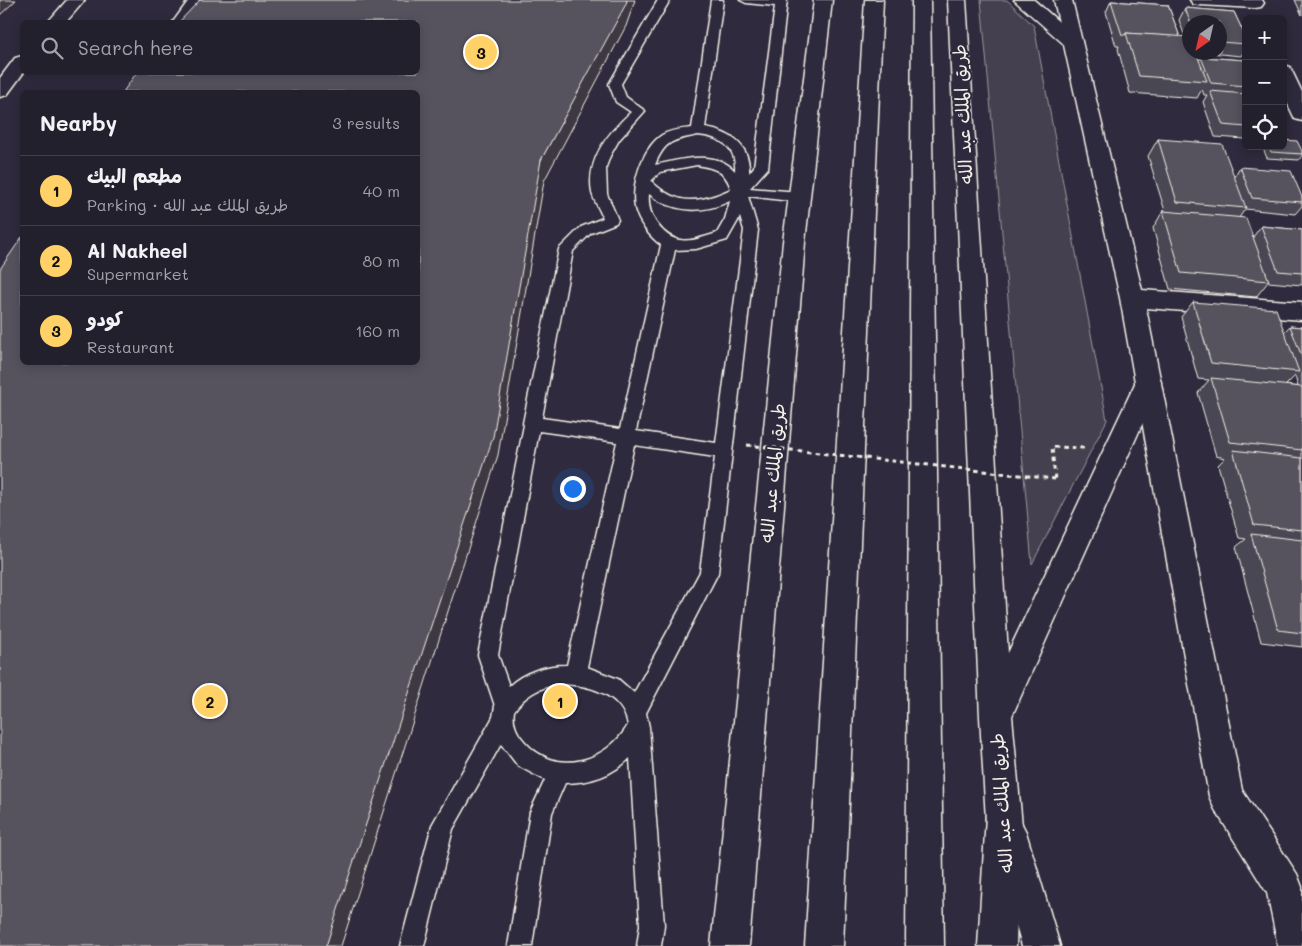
<!DOCTYPE html>
<html lang="en">
<head>
<meta charset="utf-8">
<style>
  body { margin:0; font-family:Mali,"Playpen Sans Arabic",sans-serif; background:#2f2d3a; color:#f1f3f6 }
  .controls { position:absolute; right:15px; top:15px; display:grid; overflow:hidden; border-radius:8px; box-shadow:0 2px 12px #0003 }
  .controls button { width:45px; height:45px; display:grid; place-items:center; padding:0; border:0; border-bottom:1px solid #403e4a; background:#23202e; color:#f1f3f6; font:25px sans-serif }
  .compass { position:absolute; left:1182px; top:15px; width:45px; height:45px; border-radius:50%; background:#23202e; box-shadow:0 2px 12px #0003; rotate:214deg }
  .you { position:absolute; left:572px; top:488px; width:18px; height:18px; margin:-12px; border:4px solid #fff; border-radius:50%; background:#1a73e8; box-shadow:0 0 0 8px #1a73e833 }
  .badge { display:grid; place-items:center; width:32px; height:32px; border-radius:50%; background:#ffd166; color:#111; font-size:16px; font-weight:700 }
  .pin { position:absolute; translate:-50% -50%; border:2px solid #fff; box-shadow:0 1px 5px #0006 }
  .list { margin:0; padding:0; list-style:none }
  h2 { display:flex; justify-content:space-between; align-items:center; height:65px; margin:0; padding:0 20px; font-size:21px }
  h2 small { font-size:16px; font-weight:400; color:#a3a3aa }
  .list li { display:grid; grid-template-columns:32px 1fr auto; gap:15px; align-items:center; box-sizing:border-box; height:70px; padding:0 20px; border-top:1px solid #403e4a }
  .list b { display:block; font-size:19px; white-space:nowrap }
  .list p { margin:0; font-size:16px; white-space:nowrap; color:#a3a3aa }
  .list em { font-size:16px; font-style:normal; color:#a3a3aa }
  .icon { flex:none; width:28px; height:28px; fill:none; stroke:currentColor; stroke-width:2; stroke-linecap:round; stroke-linejoin:round }
  .map { position:relative; flex:none; width:1302px; height:946px; overflow:hidden }
  .search { position:absolute; background:#23202e; box-shadow:0 2px 12px #0003; left:20px; top:20px; width:400px; height:55px; display:flex; align-items:center; gap:12px; box-sizing:border-box; padding:0 18px; border-radius:8px; color:#a3a3aa; font-size:19px }
  .panel { position:absolute; background:#23202e; box-shadow:0 2px 12px #0003; left:20px; top:90px; width:400px; height:275px; border-radius:8px }
  .map>svg:first-child { display:block }
</style>
</head>
<body>
<div class="map">
<svg width="1302" height="946" viewBox="0 0 1302 946">
  <rect width="100%" height="100%" fill="#2f2a3d"/>
  <filter id="ink" filterUnits="userSpaceOnUse"><feTurbulence type="fractalNoise" baseFrequency=".02" numOctaves="2"/><feDisplacementMap in="SourceGraphic" scale="10" xChannelSelector="R" yChannelSelector="G"/><feConvolveMatrix kernelMatrix="1 2 1 2 8 2 1 2 1" color-interpolation-filters="sRGB"/></filter>
  <g filter="url(#ink)">
    <polygon fill="#454050" stroke="#9c989c" points="981,0 1007,0 1034,26 1107,420 1032,564"/>
    <g fill="none" stroke-linecap="round" stroke-linejoin="round">
      <defs>
        <g id="lane">
          <polygon points="189,0 201,0 184,22 173,22"/>
          <path d="M658 0H670L621 84 626 97 645 111 619 140 610 156 606 167 607 194 618 220 616 223 591 233 573 251 542 418 620 429 661 245C650 237 638 222 635 208 631 185 642 148 662 135 670 130 682 129 692 128L711 0H723L705 128C730 132 751 145 749 173L754 167 775 6 746 3 740 0H787L768 168 750 188 799 192 804 194 806 197 804 200 799 202 748 196 758 230 718 573 646 713 649 727 664 925 661 946H637L640 925 630 758C613 775 590 783 565 783L552 813 532 946H508L530 812 545 780 518 766 501 744 453 829 424 946H400L432 825 493 717 495 706 478 655 524 425 523 423 559 249 581 227 603 218C600 210 594 201 592 193 586 159 608 133 631 112L616 102 609 84ZM698 135C720 137 737 147 735 171 715 149 680 160 655 165 665 140 674 140 698 135ZM697 165C714 168 726 171 731 189 700 203 678 207 651 181L660 172ZM649 194C673 213 703 214 730 201L725 219 717 233C692 241 675 248 657 224 650 214 648 205 649 194ZM740 217 744 230 716 443 636 431 675 250 696 249 727 240ZM539 431 617 442 567 665C546 665 524 672 509 686L498 655ZM634 445 715 457 700 572 634 693 618 679 587 667ZM557 684C586 684 622 692 628 725 607 762 556 777 525 742 517 733 512 724 514 711 525 695 539 688 557 684Z"/>
        </g>
        <g id="street">
          <polygon points="67,0 85,0 66,22 48,22"/>
          <polygon points="1054,0 1072,0 1142,290 1302,302 1302,320 1146,308 1242,790 1297,874 1302,887 1302,946 1278,946 1267,893 1214,808 1209,796 1120,298"/>
          <polygon points="1190,0 1262,0 1264,3 1261,7 1255,8 1199,5 1193,4"/>
          <polygon points="22,56 24,72 7,95 0,97 0,78 15,58"/>
          <polygon points="1283,65 1290,67 1302,92 1302,121 1295,119 1283,94"/>
          <polygon points="1008,814 1020,820 1026,832 1060,946 1022,946 990,832 996,820"/>
        </g>
        <g id="primary">
          <polygon points="814,0 832,0 805,242 749,946 711,946 783,242"/>
          <polygon points="948,0 966,0 1008,653 1139,375 1148,372 1157,375 1161,382 1012,716 1023,837 1017,849 1005,855 993,849 987,837 980,717"/>
          <polygon points="1014,0 1034,0 1082,42 1080,46 1073,48 1066,46"/>
        </g>
        <g id="highway">
          <polygon points="865,0 883,0 843,946 805,946"/>
          <polygon points="912,0 930,0 944,946 906,946"/>
          <polygon points="1003,799 1015,804 1020,816 1016,946 978,946 986,816 991,804"/>
        </g>
      </defs>
      <use href="#lane" stroke="#f4f1e8" stroke-width="3"/>
      <use href="#street" stroke="#f4f1e8" stroke-width="3"/>
      <use href="#primary" stroke="#f4f1e8" stroke-width="3"/>
      <use href="#highway" stroke="#f4f1e8" stroke-width="3"/>
      <polyline stroke="#f4f1e8" stroke-width="3" stroke-dasharray="4.5 4" stroke-linecap="butt" points="1055,479 1052,447 1087,448"/>
      <use href="#lane" fill="#2f2a3d" fill-rule="evenodd"/>
      <use href="#street" fill="#2f2a3d" fill-rule="evenodd"/>
      <use href="#primary" fill="#2f2a3d" fill-rule="evenodd"/>
      <use href="#highway" fill="#2f2a3d" fill-rule="evenodd"/>
      <polyline stroke="#f4f1e8" stroke-width="3" stroke-dasharray="4.5 4" stroke-linecap="butt" points="747,445 1055,479"/>
    </g>
    <g fill="#4a4752" stroke="#f4f1e8" fill-rule="evenodd">
      <polygon points="1295,0 1302,0 1302,15"/>
      <polygon points="1111,1 1168,5 1180,37 1185,37 1179,20 1185,8 1234,12 1246,38 1246,48 1241,56 1200,52 1220,52 1220,22 1190,22 1190,52 1196,52 1199,61 1201,57 1246,60 1246,139 1215,137 1203,102 1207,95 1204,95 1202,89 1197,98 1130,93 1118,49 1119,46 1116,46 1106,12"/>
      <polygon points="1158,139 1234,177 1240,167 1302,197 1302,206 1295,214 1245,209 1239,218 1253,237 1261,226 1302,230 1302,285 1268,282 1256,297 1170,289 1153,228 1163,211 1165,211 1148,156"/>
      <polygon points="1262,146 1283,146 1302,151 1302,156 1299,160 1267,158"/>
      <path d="M1193 302 1284 332 1290 326 1302 327V647L1261 642 1236 547 1246 539 1239 538 1218 465 1225 458 1216 456 1198 393 1209 380 1198 379 1181 317ZM1295 376 1298 387 1286 385Z"/>
    </g>
    <g fill="#3c3942" stroke="#f4f1e8">
      <polygon points="0,0 16,0 0,15"/>
      <polygon points="627,0 635,0 626,26 544,181 498,455 341,946 326,946 541,160"/>
    </g>
    <g fill="#56525f" stroke="#f4f1e8">
      <polygon points="200,0 627,0 626,4 541,160 493,437 326,946 0,946 0,269 22,237 22,362 418,362 418,92 123,92 137,72 418,72 418,22 179,22"/>
      <polygon points="1111,1 1168,5 1180,37 1126,33 1125,35 1122,35"/>
      <polygon points="1185,8 1234,12 1246,38 1246,44 1220,42 1220,22 1190,22"/>
      <polygon points="1126,33 1190,37 1190,52 1196,52 1207,81 1139,76"/>
      <polygon points="1201,57 1246,60 1246,86 1211,83"/>
      <polygon points="1210,91 1246,94 1246,127 1223,125"/>
      <polygon points="1158,139 1222,144 1246,208 1177,202"/>
      <polygon points="1283,140 1297,141 1302,151 1302,154 1271,152 1269,146 1283,146"/>
      <polygon points="1240,167 1291,171 1302,197 1302,202 1252,198"/>
      <polygon points="1163,211 1246,218 1269,281 1181,273"/>
      <polygon points="1261,226 1302,230 1302,273 1278,271"/>
      <polygon points="1193,302 1276,309 1299,372 1211,363"/>
      <polygon points="1290,326 1302,327 1302,357"/>
      <polygon points="1211,378 1302,387 1302,450 1230,442"/>
      <polygon points="1233,450 1302,458 1302,530 1254,525"/>
      <polygon points="1251,534 1302,540 1302,633 1278,630"/>
    </g>
  </g>
  <g text-anchor="middle" stroke-width="4" stroke-linejoin="round" paint-order="stroke">
    <g font-size="18" fill="#f4f1e8" stroke="#2f2a3d">
      <text transform="translate(963 114) rotate(-93)" y="6">طريق الملك عبد الله</text>
      <text transform="translate(773 473) rotate(-85)" y="6">طريق الملك عبد الله</text>
      <text transform="translate(1002 803) rotate(-94)" y="6">طريق الملك عبد الله</text>
    </g>
  </g>
</svg>
<div class="controls">
<button>+</button>
<button>−</button>
<button><svg class="icon" aria-label="locate" viewBox="0 0 24 24"><circle cx="12" cy="12" r="6"/><path d="M12 2v4M12 18v4M2 12h4M18 12h4"/></svg></button>
</div>
<svg class="compass" viewBox="-18 -18 36 36"><path d="M0-13l5 13h-10z" fill="#e53935"/><path d="M0 13l5-13h-10z" fill="#a3a3aa"/></svg>
<div class="you"></div>
<div class="pin badge" style="left:560px;top:701px">1</div>
<div class="pin badge" style="left:210px;top:701px">2</div>
<div class="pin badge" style="left:481px;top:52px">3</div>
<div class="search"><svg class="icon" aria-label="search" viewBox="0 0 24 24"><circle cx="10" cy="10" r="6"/><path d="M15 15l6 6"/></svg>Search here</div>
<section class="panel">
<h2>Nearby<small>3 results</small></h2>
<ul class="list">
<li><span class="badge">1</span><div><b>مطعم البيك</b><p>Parking · طريق الملك عبد الله</p></div><em>40 m</em></li>
<li><span class="badge">2</span><div><b>Al Nakheel</b><p>Supermarket</p></div><em>80 m</em></li>
<li><span class="badge">3</span><div><b>كودو</b><p>Restaurant</p></div><em>160 m</em></li>
</ul>
</section>
</div>
</body>
</html>
